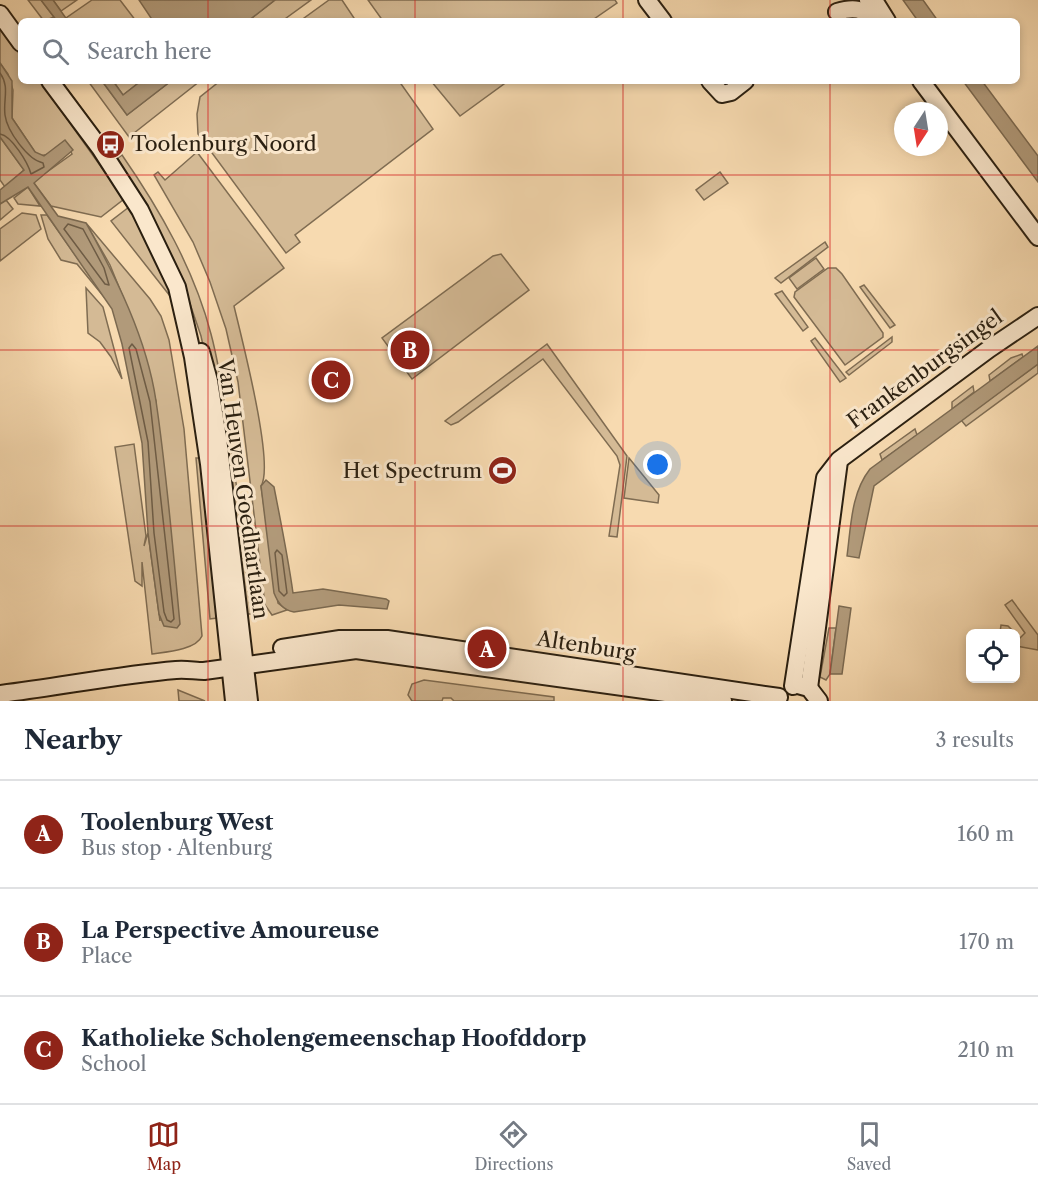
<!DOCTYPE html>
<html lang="en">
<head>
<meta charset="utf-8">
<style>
  body { margin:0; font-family:"Libre Caslon Text",serif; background:#f6f6f7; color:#1f2937 }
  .controls { position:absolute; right:18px; bottom:18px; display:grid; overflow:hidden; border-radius:9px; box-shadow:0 3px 9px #0003 }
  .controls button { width:54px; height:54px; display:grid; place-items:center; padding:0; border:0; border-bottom:2px solid #e0e1e3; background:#fff; color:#1f2937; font:30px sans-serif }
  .compass { position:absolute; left:894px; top:102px; width:54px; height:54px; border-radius:50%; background:#fff; box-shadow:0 3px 9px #0003; rotate:192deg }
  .you { position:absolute; left:658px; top:465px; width:21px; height:21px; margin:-15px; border:4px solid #fff; border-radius:50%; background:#1a73e8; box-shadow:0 0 0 9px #1a73e833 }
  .badge { display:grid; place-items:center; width:39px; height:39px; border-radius:50%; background:#8f2418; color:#fff; font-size:20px; font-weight:700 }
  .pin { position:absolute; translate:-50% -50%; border:3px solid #fff; box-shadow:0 2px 6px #0006 }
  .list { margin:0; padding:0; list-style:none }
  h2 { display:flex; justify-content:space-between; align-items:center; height:78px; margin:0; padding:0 24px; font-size:26px }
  h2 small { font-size:20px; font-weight:400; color:#747a83 }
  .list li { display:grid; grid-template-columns:39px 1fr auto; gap:18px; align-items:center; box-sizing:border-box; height:108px; padding:0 24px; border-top:2px solid #e0e1e3 }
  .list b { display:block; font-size:22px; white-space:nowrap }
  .list p { margin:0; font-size:20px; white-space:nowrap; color:#747a83 }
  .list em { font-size:20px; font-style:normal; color:#747a83 }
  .icon { flex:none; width:33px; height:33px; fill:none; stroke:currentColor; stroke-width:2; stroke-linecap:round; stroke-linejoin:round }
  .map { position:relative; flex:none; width:1038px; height:701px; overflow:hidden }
  .search { position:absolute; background:#fff; box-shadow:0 3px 9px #0003; left:18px; right:18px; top:18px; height:66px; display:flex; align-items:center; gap:15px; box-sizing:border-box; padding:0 21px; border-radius:9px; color:#747a83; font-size:22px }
  .sheet { height:402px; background:#fff }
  nav { display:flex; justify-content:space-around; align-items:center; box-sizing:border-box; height:84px; border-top:2px solid #e0e1e3; background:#fff; font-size:16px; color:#747a83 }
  nav a { display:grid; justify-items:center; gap:3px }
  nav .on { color:#8f2418 }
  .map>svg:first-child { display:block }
</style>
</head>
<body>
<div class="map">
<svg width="1038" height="701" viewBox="0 0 1038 701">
  <rect width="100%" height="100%" fill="#f7dab0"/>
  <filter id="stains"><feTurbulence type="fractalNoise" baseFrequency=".00333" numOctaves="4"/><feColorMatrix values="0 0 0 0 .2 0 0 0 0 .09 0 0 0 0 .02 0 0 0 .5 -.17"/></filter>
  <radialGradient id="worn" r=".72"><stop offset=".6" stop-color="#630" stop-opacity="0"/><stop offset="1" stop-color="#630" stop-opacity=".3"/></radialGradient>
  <g fill="#d4ba95" stroke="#7f6c52" stroke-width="1.5">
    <polygon points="28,0 41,0 54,17 44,21"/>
    <polygon points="53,0 77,0 61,11"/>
    <polygon points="92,0 120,0 136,21 68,21 66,18"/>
    <polygon points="275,0 311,0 282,21 248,21"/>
    <polygon points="329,0 342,0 356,21 300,21"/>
    <polygon points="368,0 615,0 617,3 591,21 383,21"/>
    <polygon points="0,28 21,56 21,81 40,81 124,199 101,217 51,206 33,182 72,154 65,141 49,154 40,156 35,152 12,118 13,90 8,74 0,63"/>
    <path d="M55 81H61L88 117 85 120 99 138 102 137 118 158 122 155C160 210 194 269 211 334 221 371 225 409 231 447 238 499 246 552 253 605L252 614H246L212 387 201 336 186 292Z"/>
    <polygon points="88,81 102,81 127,115 171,81 200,81 129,137"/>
    <polygon points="113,81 141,81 123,95"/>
    <polygon points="220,81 399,81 433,129 295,235 300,242 286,253 198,134 197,114 200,97"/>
    <polygon points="431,81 508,81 460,116"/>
    <polygon points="0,137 24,170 5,187 0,180"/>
    <path d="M197 152 284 268 234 306C241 336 275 465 261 486L278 603 287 610 272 615 265 605 238 382 226 329 210 282 193 242 154 175 158 172 165 180Z"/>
    <polygon points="720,172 728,183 704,200 696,190"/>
    <polygon points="28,187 40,206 18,204 14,198"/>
    <polygon points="6,200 13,209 0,220 0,204"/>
    <polygon points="129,207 160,258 182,322 170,296 111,221"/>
    <polygon points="22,213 36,215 41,229 0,261 0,229"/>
    <polygon points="41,215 47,215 109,303 77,264 61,260 48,239"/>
    <path d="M86 223 150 299 161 316 169 340 184 429 202 636C196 650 166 652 152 654L142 562V586L135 581 115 447 134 444 146 536 144 546 148 533 160 621 156 401 132 319 110 265Z"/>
    <polygon points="825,242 828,247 781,283 775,278"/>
    <polygon points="501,254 529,290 412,379 382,338 493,256"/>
    <polygon points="816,258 824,269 797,289 789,278"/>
    <polygon points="828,268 836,268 842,274 883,333 883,337 845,365 794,297 795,292"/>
    <polygon points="864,285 895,325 890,328 860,287"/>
    <polygon points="86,288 103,307 122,379 111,357 100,342 88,333"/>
    <polygon points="782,291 808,327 803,331 775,294"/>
    <polygon points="892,337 892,342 849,375 846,372"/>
    <polygon points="815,338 846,378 840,382 811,341"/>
    <polygon points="547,344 627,456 617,537 609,536 620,465 617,456 543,359 458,422 451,425 445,421"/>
    <polygon points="1022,354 1023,357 990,381 989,375 1011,358"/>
    <polygon points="1038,364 1038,373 966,426 961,420"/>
    <polygon points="973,386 974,392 952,409 952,402"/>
    <polygon points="915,429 917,435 882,460 880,454"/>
    <polygon points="196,458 203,458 217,618 210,619"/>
    <polygon points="629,458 659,495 658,503 624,498"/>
    <polygon points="1012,600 1038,635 1038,650 1016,646 1016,634 1000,633 1001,625 1008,626 1020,638 1025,633 1005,605"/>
    <polygon points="829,628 836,628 830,674 826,680 820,677"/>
    <polygon points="424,680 554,697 554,701 454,701 451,698 443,698 442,701 412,701 408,695 412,684"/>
    <polygon points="178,690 205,701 179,701"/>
  </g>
  <g fill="#b19a7a" stroke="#7b6950" stroke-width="1.5">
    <polygon points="41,0 53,0 68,21 57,21"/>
    <polygon points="139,0 275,0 248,21 153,21"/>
    <polygon points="903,0 923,0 938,21 918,21"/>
    <path d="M0 63 12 81V118L35 152 44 156 65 140 73 150 34 183 58 216 86 223C116 277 147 339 156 401 167 475 173 550 180 624L177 628 164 626 159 614 148 533 142 443 122 344 112 309 28 187 0 204V190L24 170 0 137Z"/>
    <polygon points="102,81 113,81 123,95 141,81 171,81 127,115"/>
    <polygon points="963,81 982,81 1038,156 1038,182"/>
    <path d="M1038 346V364L874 486 859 558 847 556C851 526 851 493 870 469Z"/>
    <path d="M266 480 274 487C281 523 288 557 293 593L323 589 386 599 389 601 387 609 339 605 294 612C283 610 278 603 274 593L261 486Z"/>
    <polygon points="839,606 851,608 842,674 830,674"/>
  </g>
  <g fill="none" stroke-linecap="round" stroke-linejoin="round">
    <g stroke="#6e5c45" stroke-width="1.5">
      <path d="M0 73C10 87 3 99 5 115 7 131 28 160 43 163L44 167 31 174C28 163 12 136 0 134"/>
      <polygon points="68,224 83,229 104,268 109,285 105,284 64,229"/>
      <polygon points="132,344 136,349 150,402 171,591 174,619 171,622 167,620 164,612 154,533 148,442 129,348"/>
      <polygon points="277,550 282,555 287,593 284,596 279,591 275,553"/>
    </g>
    <defs>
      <g id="secondary">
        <polyline points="647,0 663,21"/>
        <polyline points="868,0 877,5 887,21"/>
        <path d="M837 12C853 7 864 8 875 21"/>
        <polyline points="0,14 21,43"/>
        <polyline points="50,81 100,148 140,210 177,287 193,357 209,464 234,701"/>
        <polyline points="710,81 722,94 731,92 745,81"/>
        <polyline points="921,81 1038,237"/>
        <polyline points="201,352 209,381 218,438 249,701"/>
        <polyline points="282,648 340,639 387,639 779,697"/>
        <polyline points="798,685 809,688 819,701"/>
        <polyline points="793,686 825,478 839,460 989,349 1038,316"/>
        <polyline points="809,688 839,461"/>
        <path d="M0 694C59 687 117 675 176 670 186 669 195 671 204 671L356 650 723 701"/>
      </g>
    </defs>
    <use href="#secondary" stroke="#2a1f10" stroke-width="20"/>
    <use href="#secondary" stroke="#fae7cc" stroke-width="16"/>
  </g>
  <path fill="none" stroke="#d62828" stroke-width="1.5" stroke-opacity="0.55" d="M208 0V21M415 0V21M623 0V21M830 0V21M208 81V701M415 81V701M623 81V701M830 81V701M0 175H1038M0 350H1038M0 526H1038"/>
  <defs>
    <symbol id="bus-disc" viewBox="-11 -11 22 22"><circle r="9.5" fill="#8f2418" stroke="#fae7cc"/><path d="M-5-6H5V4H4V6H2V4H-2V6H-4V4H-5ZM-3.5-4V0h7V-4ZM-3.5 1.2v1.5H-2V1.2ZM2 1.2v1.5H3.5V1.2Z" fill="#fff"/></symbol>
    <symbol id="stadium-disc" viewBox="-11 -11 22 22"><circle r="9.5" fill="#8f2418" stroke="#fae7cc"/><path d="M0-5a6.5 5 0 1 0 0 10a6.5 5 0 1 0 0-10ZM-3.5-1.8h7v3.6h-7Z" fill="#fff"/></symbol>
  </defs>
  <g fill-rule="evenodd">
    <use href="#bus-disc" x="94" y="128" width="33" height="33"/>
    <use href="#stadium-disc" x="486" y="454" width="33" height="33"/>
  </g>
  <g text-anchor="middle" stroke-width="6" stroke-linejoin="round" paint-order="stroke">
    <g font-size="21" fill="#2a1f10" stroke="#fae7cc" text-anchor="start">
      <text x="131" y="151">Toolenburg Noord</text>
      <text x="482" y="478" text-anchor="end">Het Spectrum</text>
    </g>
    <g font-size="21" fill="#2a1f10" stroke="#fae7cc">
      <text transform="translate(925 369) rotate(-36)" y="7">Frankenburgsingel</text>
      <text transform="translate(243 489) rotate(82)" y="7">Van Heuven Goedhartlaan</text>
      <text transform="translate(586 646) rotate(9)" y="7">Altenburg</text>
    </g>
  </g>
  <rect width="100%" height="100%" filter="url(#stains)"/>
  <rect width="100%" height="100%" fill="url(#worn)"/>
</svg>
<div class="controls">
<button><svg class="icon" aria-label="locate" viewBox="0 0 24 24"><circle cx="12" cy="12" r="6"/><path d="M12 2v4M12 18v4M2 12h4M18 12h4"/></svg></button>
</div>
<svg class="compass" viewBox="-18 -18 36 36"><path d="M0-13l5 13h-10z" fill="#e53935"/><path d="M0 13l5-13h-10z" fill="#747a83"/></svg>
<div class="you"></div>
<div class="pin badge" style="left:487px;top:649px">A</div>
<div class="pin badge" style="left:410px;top:350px">B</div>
<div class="pin badge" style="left:331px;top:380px">C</div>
<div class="search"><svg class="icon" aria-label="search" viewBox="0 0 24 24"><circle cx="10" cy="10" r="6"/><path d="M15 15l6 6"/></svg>Search here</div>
</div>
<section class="sheet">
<h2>Nearby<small>3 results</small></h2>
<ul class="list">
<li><span class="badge">A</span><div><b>Toolenburg West</b><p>Bus stop · Altenburg</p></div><em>160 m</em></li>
<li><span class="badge">B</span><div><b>La Perspective Amoureuse</b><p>Place</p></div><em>170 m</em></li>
<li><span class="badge">C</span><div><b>Katholieke Scholengemeenschap Hoofddorp</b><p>School</p></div><em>210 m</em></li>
</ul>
</section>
<nav>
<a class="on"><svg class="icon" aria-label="map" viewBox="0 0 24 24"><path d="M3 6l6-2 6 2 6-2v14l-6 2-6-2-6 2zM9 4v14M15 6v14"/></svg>Map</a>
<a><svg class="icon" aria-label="directions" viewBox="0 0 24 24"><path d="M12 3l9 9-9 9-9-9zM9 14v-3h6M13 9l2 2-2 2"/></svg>Directions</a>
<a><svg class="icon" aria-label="saved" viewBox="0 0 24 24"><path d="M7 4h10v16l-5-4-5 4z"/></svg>Saved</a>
</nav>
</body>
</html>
